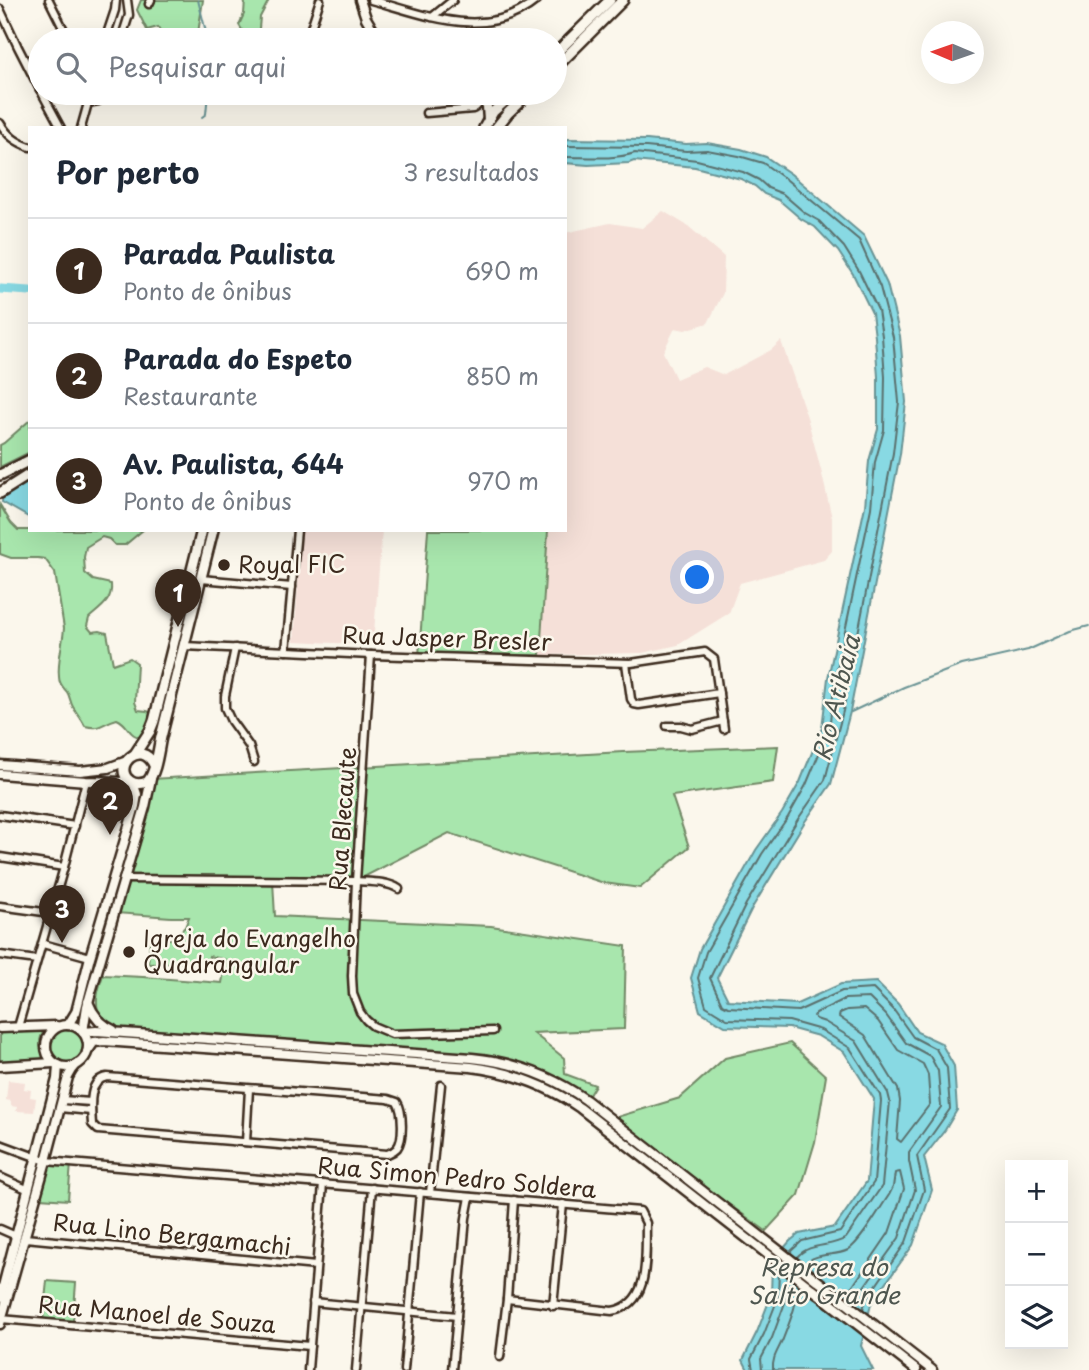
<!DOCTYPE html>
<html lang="pt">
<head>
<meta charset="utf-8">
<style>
  body { margin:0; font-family:"Playpen Sans",sans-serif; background:#f2f2f3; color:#1f2937 }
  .controls { position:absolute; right:21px; bottom:21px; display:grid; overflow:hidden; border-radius:0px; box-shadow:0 7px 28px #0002 }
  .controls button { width:63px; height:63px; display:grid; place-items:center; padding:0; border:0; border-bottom:2px solid #e0e1e3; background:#fff; color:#1f2937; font:35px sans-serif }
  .compass { position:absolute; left:921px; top:21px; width:63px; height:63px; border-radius:50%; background:#fff; box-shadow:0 7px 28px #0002; rotate:272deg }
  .you { position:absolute; left:698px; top:578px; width:24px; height:24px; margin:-18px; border:5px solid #fff; border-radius:50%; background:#1a73e8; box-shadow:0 0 0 10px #1a73e833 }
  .badge { display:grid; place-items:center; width:46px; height:46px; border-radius:50%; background:#3b2a1e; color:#fff; font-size:23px; font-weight:700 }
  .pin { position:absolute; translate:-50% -58px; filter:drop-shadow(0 2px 4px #0008) }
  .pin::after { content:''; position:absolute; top:37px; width:24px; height:21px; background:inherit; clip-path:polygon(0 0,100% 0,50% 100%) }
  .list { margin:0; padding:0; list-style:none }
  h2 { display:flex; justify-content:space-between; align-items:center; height:91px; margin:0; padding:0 28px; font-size:30px }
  h2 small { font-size:23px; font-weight:400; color:#747a83 }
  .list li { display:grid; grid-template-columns:46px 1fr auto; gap:21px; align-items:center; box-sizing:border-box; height:105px; padding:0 28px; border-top:2px solid #e0e1e3 }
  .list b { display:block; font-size:26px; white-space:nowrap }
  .list p { margin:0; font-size:23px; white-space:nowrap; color:#747a83 }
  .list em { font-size:23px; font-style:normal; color:#747a83 }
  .icon { flex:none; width:38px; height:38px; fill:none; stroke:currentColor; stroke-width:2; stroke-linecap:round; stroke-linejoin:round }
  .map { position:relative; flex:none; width:1089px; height:1370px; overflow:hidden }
  .search { position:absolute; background:#fff; box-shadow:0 7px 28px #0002; left:28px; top:28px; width:539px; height:77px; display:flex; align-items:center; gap:18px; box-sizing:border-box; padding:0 24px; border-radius:38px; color:#747a83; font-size:26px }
  .panel { position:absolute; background:#fff; box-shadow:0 7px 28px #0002; left:28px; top:126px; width:539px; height:406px; border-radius:0px }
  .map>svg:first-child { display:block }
</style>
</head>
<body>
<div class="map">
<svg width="1089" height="1370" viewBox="0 0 1089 1370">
  <rect width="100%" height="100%" fill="#fbf7ec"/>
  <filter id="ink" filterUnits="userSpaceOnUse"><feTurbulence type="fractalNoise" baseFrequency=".0143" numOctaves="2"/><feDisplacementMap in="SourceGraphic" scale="14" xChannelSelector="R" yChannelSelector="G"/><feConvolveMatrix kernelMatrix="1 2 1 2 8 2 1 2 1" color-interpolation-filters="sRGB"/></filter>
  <g filter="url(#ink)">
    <g fill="#f5e0d8">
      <polygon points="663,211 688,226 724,257 723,293 708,323 685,330 675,328 663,352 676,379 704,367 724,375 771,350 781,341 807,417 821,470 832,518 832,551 824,560 740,583 729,613 678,645 642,653 540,655 548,530 565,530 565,233 610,223 642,228"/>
      <polygon points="302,530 382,530 373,645 294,641"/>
      <polygon points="8,1080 25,1082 24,1089 31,1090 30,1097 36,1098 34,1112 16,1111 17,1107 11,1106 11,1101 6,1100"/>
    </g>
    <g fill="#a8e6ad" stroke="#728866" stroke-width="2">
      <polygon points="141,0 203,0 197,40 165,40 158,27 147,30 137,10"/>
      <polygon points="245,0 269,0 260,17 258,40 248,40 239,25 244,14"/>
      <polygon points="30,420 30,452 0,467 0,445 4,443"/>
      <path d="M0 505 11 523 18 530H143L125 545H115L109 539 102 537 86 547 84 557 85 573 93 580 111 584C113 601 100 608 89 618L87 626 92 632 100 631 107 633 113 664 130 658 137 663 135 702 138 710 147 711 156 715 146 738C126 737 131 725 117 719 102 723 102 730 85 726 82 719 77 714 73 707 70 702 70 696 67 692 63 687 59 684 59 677 57 661 63 644 64 628L55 573 45 559 38 558H11L0 554Z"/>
      <polygon points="428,530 548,530 540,655 419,656"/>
      <path d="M778 746 773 782 672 796 689 847 640 888 604 883 449 833 356 881H273L275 916 491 926 626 946 624 1029 533 1033 564 1058 565 1074 595 1085 586 1100 510 1064 126 1031C93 1018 92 1006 103 975L143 977 222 983 226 960 209 956 208 961 148 964 150 939H173L185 927 189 917H171L116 913 84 1017 85 1036 80 1029 72 1026 135 806 133 783 151 779 623 752Z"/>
      <path d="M46 1028C37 1039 39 1049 46 1061L0 1064V1030Z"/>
      <circle cx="66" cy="1046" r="17"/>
      <polygon points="790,1043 826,1076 815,1142 799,1195 766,1231 610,1119 680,1098 725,1058"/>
      <polygon points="50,1162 71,1164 68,1200 40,1198"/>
      <polygon points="47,1281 76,1283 73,1321 43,1319"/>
    </g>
    <g fill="#88d9e3" stroke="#699394" stroke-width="2">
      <polygon points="565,139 647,140 686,144 707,143 741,149 766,157 791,174 864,236 887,284 900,336 906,402 900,454 850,712 831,784 804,823 752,908 717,978 728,1000 797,1004 841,984 876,982 898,1004 917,1032 941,1043 954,1066 957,1110 945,1130 924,1157 932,1190 913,1245 871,1304 861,1346 873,1370 748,1370 743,1360 757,1332 771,1296 772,1262 790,1241 799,1234 835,1227 867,1181 874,1099 844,1052 818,1036 789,1028 725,1026 700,1011 691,978 700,949 756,850 782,813 800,782 822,728 828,678 865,506 869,461 878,429 878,377 875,337 872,313 853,274 838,251 815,227 801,219 779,200 764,194 755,186 741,179 695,167 634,161 629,163 588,165 565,163"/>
      <polygon points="30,480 30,518 2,502 3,494"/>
    </g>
    <polygon fill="#fbf7ec" points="782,1245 872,1316 867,1338 769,1260"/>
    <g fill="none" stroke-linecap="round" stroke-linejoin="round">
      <g stroke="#5a706d" stroke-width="2">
        <polyline points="565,146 646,147 686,151 707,150 739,156 763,163 787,180 859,240 880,287 893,337 899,402 893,453 843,711 825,780 798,819 746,904 710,978 722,1004 728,1007 798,1011 842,991 873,989 893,1009 913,1037 936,1049 947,1068 950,1109 917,1156 924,1190 906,1242 866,1300 863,1309"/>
        <path d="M565 157C588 157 613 160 635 153L697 160 743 172 759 180 768 188 783 194 805 213 819 221 844 247 859 271 878 310 882 336 885 377 884 430 875 462 871 508 835 679 829 730 806 785 788 817 762 854 706 952 698 978 706 1006 727 1019 789 1021 821 1030 850 1048 880 1095 881 1101 874 1182 840 1232 802 1241 790 1252"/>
        <polygon points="864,1009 878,1021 898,1050 923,1064 928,1075 930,1104 901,1142 897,1139 900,1101 898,1089 865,1035 839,1017 840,1013 847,1010"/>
        <path d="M797 1257C810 1242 830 1248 846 1238L882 1186 890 1101 888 1093 856 1041 825 1022 816 1019 814 1016 816 1013 845 999 869 998 886 1015 906 1043 930 1056 938 1071 941 1107 909 1152V1161L915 1190 899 1238 858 1295 855 1303"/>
        <path d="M805 1264C815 1252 835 1257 848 1250 861 1242 880 1208 889 1195L893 1187 895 1173 900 1172 904 1189 889 1233 846 1296"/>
        <polyline points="753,1370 751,1359 764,1334 778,1298 779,1270"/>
        <polyline points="762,1370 761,1359 772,1338 786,1300 787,1277"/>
        <path d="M773 1370C772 1357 778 1351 783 1339 790 1321 797 1305 798 1285"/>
      </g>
      <g stroke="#699394" stroke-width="2">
        <polyline points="198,0 208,40"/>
        <polyline points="202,117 206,114 208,93"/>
        <polyline points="851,712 904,687 962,665 1028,650 1070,631 1089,626"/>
      </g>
      <polyline stroke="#88d9e3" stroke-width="9" points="0,289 30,291"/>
      <defs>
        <g id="street">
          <polyline points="49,0 65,32 72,40"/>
          <path d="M371 0C427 15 486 42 537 0"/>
          <polyline points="149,4 151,0"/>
          <polyline points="0,9 18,47 40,90"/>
          <polyline points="432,17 453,0"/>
          <polyline points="105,40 115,10 116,0"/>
          <polyline points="121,40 129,15 127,0"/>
          <polyline points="307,40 320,0"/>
          <polyline points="42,93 61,128"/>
          <polyline points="80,93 81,98 88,103"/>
          <polyline points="88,103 98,101 103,93"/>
          <polyline points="426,113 473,109 476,107 483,99"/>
          <path d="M0 123C8 136 16 142 30 147"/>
          <polyline points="81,128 88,103"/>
          <polyline points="201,579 292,587"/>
          <polyline points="184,646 371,655 631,663 705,652 714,659 724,729"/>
          <polyline points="235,648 225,696 225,708 231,721 249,746 254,762"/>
          <polyline points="286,651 297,530"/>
          <polyline points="371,655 356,881 352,976 353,994 360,1012 366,1020 373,1026 392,1034 493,1031"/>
          <polyline points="626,663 631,699 634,704 639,705 719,693"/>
          <polyline points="667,726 681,726 692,729 723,721"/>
          <polyline points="0,815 75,826"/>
          <polyline points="0,857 64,867"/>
          <path d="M123 879 356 881C370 882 387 881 399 889"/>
          <polyline points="0,906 51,913"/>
          <polyline points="43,944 90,957"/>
          <polyline points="0,955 37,960"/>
          <polyline points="18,1027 64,867 86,781"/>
          <path d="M107 1077 388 1099 397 1102C403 1111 404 1139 397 1148 393 1152 392 1152 387 1154L98 1130 92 1124C91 1109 87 1080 107 1077Z"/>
          <polyline points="62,1100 91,1102"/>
          <polyline points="60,1108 91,1111"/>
          <polyline points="246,1142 249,1089"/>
          <path d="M0 1144 46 1161 640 1211 646 1223C645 1254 652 1305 612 1311L507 1299"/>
          <polyline points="0,1177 29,1190"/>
          <polyline points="430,1193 441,1085"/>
          <polyline points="0,1229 16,1236"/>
          <polyline points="25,1238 316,1266"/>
          <polyline points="313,1302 457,1316"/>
          <polyline points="553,1306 563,1204"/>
          <polyline points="1,1319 310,1346"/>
          <polyline points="500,1357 507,1299 514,1200"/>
          <polyline points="308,1370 323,1184"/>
          <polyline points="356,1370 372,1188"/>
          <polyline points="404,1370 420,1192"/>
          <polyline points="452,1370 466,1218 470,1197"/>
        </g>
        <g id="secondary">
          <polyline points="360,0 366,18 379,40"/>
          <polyline points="479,93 487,107 488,120"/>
          <polyline points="0,765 80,771 108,768 127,761"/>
          <polyline points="0,774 86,781 121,782 129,780"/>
          <path d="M151 779 145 807 87 1006 83 1032 96 1031 472 1058C514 1062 552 1076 586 1100L932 1370"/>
          <path d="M88 1002C93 1015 100 1024 113 1030"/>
          <polyline points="68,1025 76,1012 90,957 135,806 137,794 133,783"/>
          <circle cx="67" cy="1046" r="21"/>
          <polyline points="0,1028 56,1026"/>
          <path d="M87 1052 94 1042 104 1041 471 1067C511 1072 547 1085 580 1108L916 1370"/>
          <polyline points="0,1066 54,1063"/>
          <polyline points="0,1298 57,1079 58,1065"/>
          <polyline points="0,1324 46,1161 68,1077 72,1070 77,1064"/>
        </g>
        <g id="primary">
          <polyline points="555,54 610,0"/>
          <polyline points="555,68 623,0"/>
          <polyline points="484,128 493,112 514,93"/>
          <polyline points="496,128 508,113 529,93"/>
          <polyline points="0,475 30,460"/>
          <polyline points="0,493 30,474"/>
          <polyline points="135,754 150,731 154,721 202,530"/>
          <path d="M154 765C141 738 111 767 130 781 136 785 141 784 147 782 156 774 158 750 161 737 178 668 196 599 213 530"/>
        </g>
      </defs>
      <use href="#street" stroke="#3b2a1e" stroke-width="11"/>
      <use href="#secondary" stroke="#3b2a1e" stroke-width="13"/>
      <use href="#primary" stroke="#3b2a1e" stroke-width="14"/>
      <use href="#street" stroke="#fbf7ec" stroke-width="6"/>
      <use href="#secondary" stroke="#fbf7ec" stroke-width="8"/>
      <use href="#primary" stroke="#fbf7ec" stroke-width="9"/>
    </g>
  </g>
  <g fill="#3b2a1e" stroke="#fbf7ec" stroke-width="2.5">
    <circle cx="224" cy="565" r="7"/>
    <circle cx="129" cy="952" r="7"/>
  </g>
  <g text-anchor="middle" stroke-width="5" stroke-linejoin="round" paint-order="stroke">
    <g font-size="23" fill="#3b2a1e" stroke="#fbf7ec" text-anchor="start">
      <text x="238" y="573">Royal FIC</text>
      <text x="143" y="947">Igreja do Evangelho<tspan x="143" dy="26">Quadrangular</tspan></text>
    </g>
    <g font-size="23" fill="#3b2a1e" stroke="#fbf7ec">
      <text transform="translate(447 639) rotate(2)" y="8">Rua Jasper Bresler</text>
      <text transform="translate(343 819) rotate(-86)" y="8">Rua Blecaute</text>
      <text transform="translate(457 1178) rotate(5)" y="8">Rua Simon Pedro Soldera</text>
      <text transform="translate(172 1235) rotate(6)" y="8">Rua Lino Bergamachi</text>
      <text transform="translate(157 1315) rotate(5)" y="8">Rua Manoel de Souza</text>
    </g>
    <g font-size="24" font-style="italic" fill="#4e564f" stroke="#fbf7ec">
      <text transform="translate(837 698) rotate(-76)" y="8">Rio Atibaia</text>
      <text x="824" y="1276">Represa do<tspan x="824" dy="28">Salto Grande</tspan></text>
    </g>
  </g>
</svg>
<div class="controls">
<button>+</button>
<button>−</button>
<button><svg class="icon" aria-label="layers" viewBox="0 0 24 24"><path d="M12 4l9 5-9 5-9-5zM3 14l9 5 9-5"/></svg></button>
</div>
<svg class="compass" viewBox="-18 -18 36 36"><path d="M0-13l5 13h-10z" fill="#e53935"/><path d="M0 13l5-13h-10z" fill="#747a83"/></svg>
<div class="you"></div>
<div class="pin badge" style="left:178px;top:627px">1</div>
<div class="pin badge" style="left:110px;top:835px">2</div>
<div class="pin badge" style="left:62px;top:943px">3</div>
<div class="search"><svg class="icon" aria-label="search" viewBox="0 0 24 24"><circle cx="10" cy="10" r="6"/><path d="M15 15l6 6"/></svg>Pesquisar aqui</div>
<section class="panel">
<h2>Por perto<small>3 resultados</small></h2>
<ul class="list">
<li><span class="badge">1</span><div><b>Parada Paulista</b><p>Ponto de ônibus</p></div><em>690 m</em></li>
<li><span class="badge">2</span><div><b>Parada do Espeto</b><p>Restaurante</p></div><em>850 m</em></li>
<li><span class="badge">3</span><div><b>Av. Paulista, 644</b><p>Ponto de ônibus</p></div><em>970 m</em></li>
</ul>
</section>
</div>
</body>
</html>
